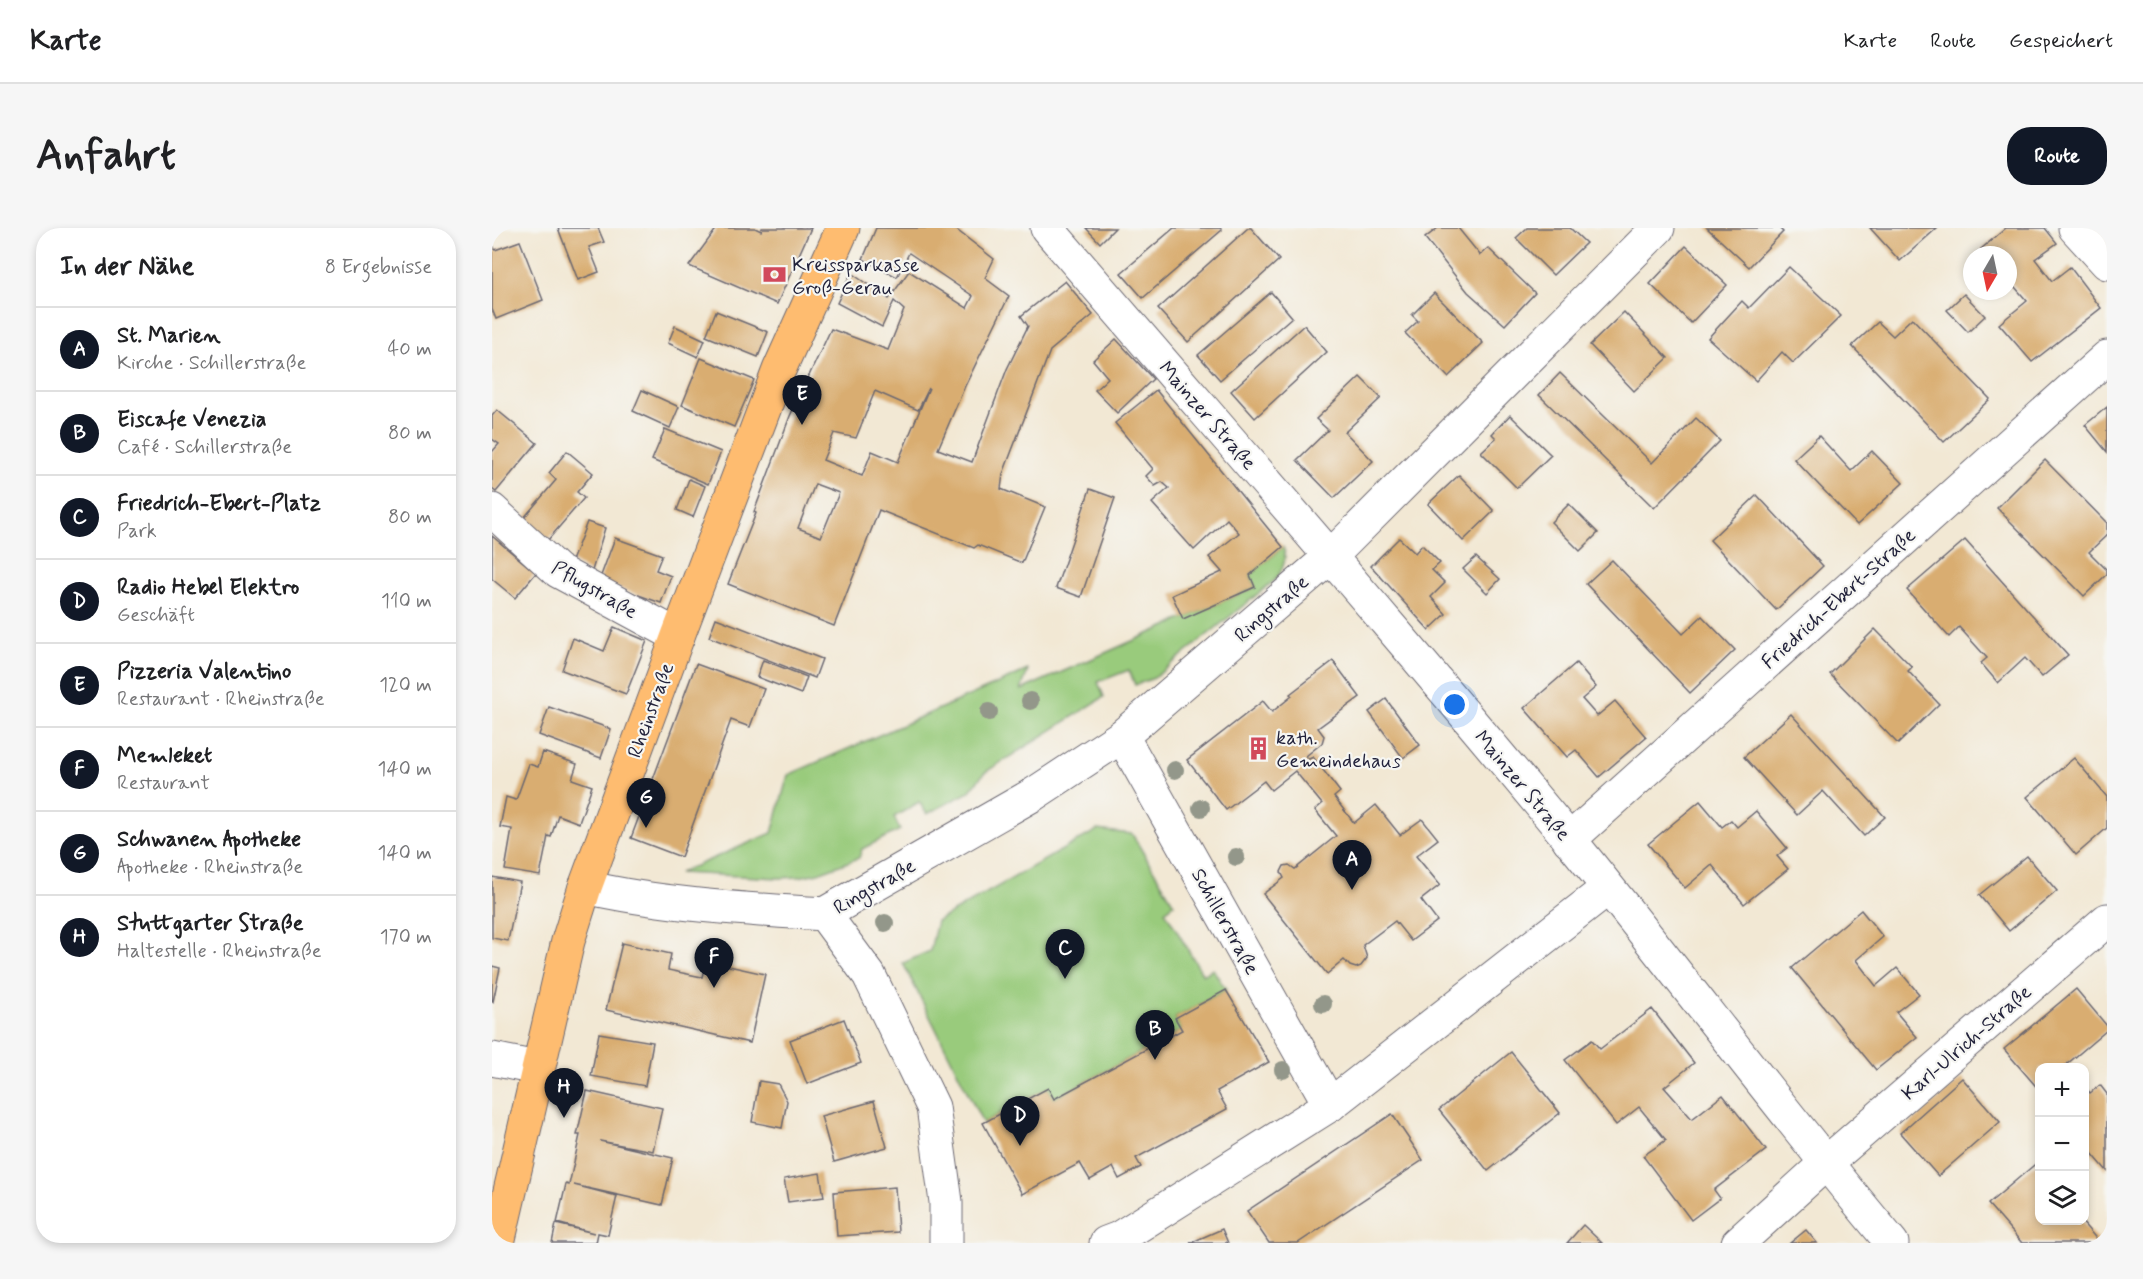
<!DOCTYPE html>
<html lang="de">
<head>
<meta charset="utf-8">
<style>
  body { margin:0; font-family:Mynerve,sans-serif; background:#f6f6f6; color:#202124 }
  .controls { position:absolute; right:18px; bottom:18px; display:grid; overflow:hidden; border-radius:12px; box-shadow:0 3px 9px #0003 }
  .controls button { width:54px; height:54px; display:grid; place-items:center; padding:0; border:0; border-bottom:2px solid #e0e0e0; background:#fff; color:#202124; font:30px sans-serif }
  .compass { position:absolute; left:1471px; top:18px; width:54px; height:54px; border-radius:50%; background:#fff; box-shadow:0 3px 9px #0003; rotate:189deg }
  .you { position:absolute; left:963px; top:477px; width:21px; height:21px; margin:-15px; border:4px solid #fff; border-radius:50%; background:#1a73e8; box-shadow:0 0 0 9px #1a73e833 }
  .badge { display:grid; place-items:center; width:39px; height:39px; border-radius:50%; background:#111827; color:#fff; font-size:20px; font-weight:700 }
  .pin { position:absolute; translate:-50% -50px; filter:drop-shadow(0 2px 3px #0008) }
  .pin::after { content:''; position:absolute; top:32px; width:21px; height:18px; background:inherit; clip-path:polygon(0 0,100% 0,50% 100%) }
  .list { margin:0; padding:0; list-style:none }
  h2 { display:flex; justify-content:space-between; align-items:center; height:78px; margin:0; padding:0 24px; font-size:26px }
  h2 small { font-size:20px; font-weight:400; color:#757577 }
  .list li { display:grid; grid-template-columns:39px 1fr auto; gap:18px; align-items:center; box-sizing:border-box; height:84px; padding:0 24px; border-top:2px solid #e0e0e0 }
  .list b { display:block; font-size:22px; white-space:nowrap }
  .list p { margin:0; font-size:20px; white-space:nowrap; color:#757577 }
  .list em { font-size:20px; font-style:normal; color:#757577 }
  .icon { flex:none; width:33px; height:33px; fill:none; stroke:currentColor; stroke-width:2; stroke-linecap:round; stroke-linejoin:round }
  .map { position:relative; flex:none; width:1615px; height:1015px; overflow:hidden; border-radius:24px }
  header { display:flex; align-items:center; gap:36px; box-sizing:border-box; height:84px; padding:0 30px; background:#fff; border-bottom:2px solid #e0e0e0 }
  header strong { font-size:28px }
  nav { display:flex; gap:33px; margin-inline-start:auto; font-size:21px }
  .intro { display:flex; align-items:center; justify-content:space-between; box-sizing:border-box; height:144px; padding:0 36px }
  h1 { margin:0; font-size:42px }
  .button { padding:15px 27px; border-radius:24px; background:#111827; color:#fff; font-size:21px; font-weight:700 }
  main { display:flex; gap:36px; padding:0 36px }
  aside { flex:1; background:#fff; border-radius:24px; box-shadow:0 3px 9px #0003 }
  .map>svg:first-child { display:block }
</style>
</head>
<body>
<header>
<strong>Karte</strong>
<nav><a>Karte</a><a>Route</a><a>Gespeichert</a></nav>
</header>
<div class="intro"><h1>Anfahrt</h1><a class="button">Route</a></div>
<main>
<aside>
<h2>In der Nähe<small>8 Ergebnisse</small></h2>
<ul class="list">
<li><span class="badge">A</span><div><b>St. Marien</b><p>Kirche · Schillerstraße</p></div><em>40 m</em></li>
<li><span class="badge">B</span><div><b>Eiscafe Venezia</b><p>Café · Schillerstraße</p></div><em>80 m</em></li>
<li><span class="badge">C</span><div><b>Friedrich-Ebert-Platz</b><p>Park</p></div><em>80 m</em></li>
<li><span class="badge">D</span><div><b>Radio Hebel Elektro</b><p>Geschäft</p></div><em>110 m</em></li>
<li><span class="badge">E</span><div><b>Pizzeria Valentino</b><p>Restaurant · Rheinstraße</p></div><em>120 m</em></li>
<li><span class="badge">F</span><div><b>Memleket</b><p>Restaurant</p></div><em>140 m</em></li>
<li><span class="badge">G</span><div><b>Schwanen Apotheke</b><p>Apotheke · Rheinstraße</p></div><em>140 m</em></li>
<li><span class="badge">H</span><div><b>Stuttgarter Straße</b><p>Haltestelle · Rheinstraße</p></div><em>170 m</em></li>
</ul>
</aside>
<div class="map">
<svg width="1615" height="1015" viewBox="0 0 1615 1015">
  <rect width="100%" height="100%" fill="#f6f6f2"/>
  <filter id="ink" filterUnits="userSpaceOnUse"><feTurbulence type="fractalNoise" baseFrequency=".0167" numOctaves="2"/><feDisplacementMap in="SourceGraphic" scale="12" xChannelSelector="R" yChannelSelector="G"/><feConvolveMatrix kernelMatrix="1 2 1 2 8 2 1 2 1" color-interpolation-filters="sRGB"/></filter>
  <filter id="wash" filterUnits="userSpaceOnUse"><feTurbulence type="fractalNoise" baseFrequency=".008" numOctaves="4" result="noise"/><feDisplacementMap in="SourceGraphic" scale="24" xChannelSelector="R" yChannelSelector="G"/><feGaussianBlur stdDeviation="1.35" result="paint"/><feColorMatrix in="noise" values="0 0 0 0 0 0 0 0 0 0 0 0 0 0 0 0 0 1.4 0 .05"/><feComposite in="paint" operator="in"/></filter>
  <g filter="url(#wash)">
    <rect width="100%" height="100%" fill="#f2e8d4"/>
    <g fill="#99cb7b" stroke="#5e765b" stroke-width="1.5">
      <path d="M791 319C796 331 791 342 783 352L662 450 643 457 637 442 606 454 612 469 492 545 477 564 435 586 427 574 402 589 408 602 370 621 367 630 326 645 307 649 287 650 187 645 280 605 296 547 536 442 529 462 763 359 758 347Z"/>
      <polygon points="605,602 640,606 682,676 673,683 711,747 721,741 734,762 683,790 690,802 562,871 556,860 491,895 411,735 438,723 445,693"/>
    </g>
    <g id="blocks">
      <g fill="#d9ad71" fill-rule="evenodd">
        <polygon points="66,0 106,0 112,14 97,19 107,44 86,52"/>
        <polygon points="225,0 263,0 269,3 270,0 319,0 285,76 197,38"/>
        <path d="M384 0H462L502 31 493 50 517 68 473 158 446 221 480 234 515 141 536 98 529 88 573 53 601 87 558 123 511 246 509 261 553 279 530 335 486 317 482 320 387 282 342 398 236 356 264 285 262 284 298 188 339 101 396 122 412 82 402 73 390 99 345 75 359 45 397 71 417 43 475 80 481 68 417 25 405 49 371 31ZM437 160 406 234 380 223 370 248 331 232 342 205 364 210 383 163 426 182ZM323 256 347 265 329 309 306 300Z"/>
        <polygon points="594,0 623,0 608,15"/>
        <polygon points="682,0 728,0 730,2 651,70 629,45"/>
        <polygon points="756,0 759,0 787,32 696,114 666,81"/>
        <polygon points="946,0 966,0 988,27 996,20 1043,65 1013,97 976,64 933,10"/>
        <polygon points="1035,0 1078,0 1094,15 1061,47 1024,10"/>
        <polygon points="1215,0 1287,0 1291,4 1257,39"/>
        <polygon points="1378,0 1445,0 1408,33"/>
        <polygon points="1514,0 1553,0 1565,15 1543,31 1560,53 1578,39 1609,80 1540,134 1507,96 1535,73 1516,51 1516,27 1495,27 1489,21"/>
        <polygon points="28,13 51,72 4,91 0,81 0,14 3,22"/>
        <polygon points="1194,18 1235,57 1199,95 1158,56"/>
        <polygon points="1297,39 1349,88 1301,135 1290,124 1264,153 1216,110 1250,73 1257,80"/>
        <polygon points="779,64 800,89 728,152 706,127"/>
        <polygon points="942,65 991,115 956,149 913,105 926,93 920,87"/>
        <polygon points="1472,66 1493,88 1476,104 1455,82"/>
        <polygon points="224,83 276,104 266,129 214,108"/>
        <polygon points="1132,84 1176,130 1142,163 1098,117"/>
        <polygon points="1420,90 1498,171 1452,214 1360,118 1386,94 1401,108"/>
        <polygon points="812,97 835,124 763,190 739,163"/>
        <polygon points="183,98 213,112 206,129 176,115"/>
        <polygon points="624,111 661,151 625,185 603,162 616,150 601,132"/>
        <polygon points="209,130 262,152 242,199 190,177"/>
        <polygon points="1068,145 1160,235 1204,190 1228,213 1162,280 1047,167"/>
        <polygon points="868,149 889,170 853,204 881,233 842,270 805,232 836,202 824,191"/>
        <polygon points="150,162 187,179 178,200 141,183"/>
        <polygon points="664,162 791,319 758,347 763,359 691,391 680,367 730,344 717,329 747,305 735,291 702,322 660,275 677,260 670,254 663,258 654,248 661,241 623,195"/>
        <polygon points="1615,179 1615,224 1593,197"/>
        <polygon points="5,182 45,215 4,264 0,261 0,224 7,216 0,211 0,188"/>
        <polygon points="1018,187 1059,227 1025,260 989,224 1004,210 1000,206"/>
        <polygon points="173,201 229,224 216,256 160,232"/>
        <polygon points="1327,208 1359,243 1380,223 1411,255 1365,297 1302,231"/>
        <polygon points="75,223 101,245 85,264 92,270 56,312 31,291 64,252 57,245"/>
        <polygon points="1553,232 1615,295 1615,307 1597,324 1615,342 1615,346 1592,368 1505,280"/>
        <polygon points="967,247 1002,283 971,313 936,276"/>
        <polygon points="197,251 213,258 201,289 185,282"/>
        <polygon points="598,261 623,270 589,369 564,360"/>
        <polygon points="1265,267 1331,338 1284,382 1218,312"/>
        <polygon points="1077,276 1106,305 1088,323 1059,294"/>
        <polygon points="95,294 113,300 99,346 80,333"/>
        <polygon points="0,308 44,345 23,370 0,351"/>
        <polygon points="123,310 170,327 164,342 179,348 169,375 107,353"/>
        <polygon points="907,310 923,325 930,317 948,335 940,342 953,355 939,369 954,386 937,402 879,338"/>
        <polygon points="1473,312 1576,427 1550,449 1533,430 1506,455 1489,435 1495,430 1467,399 1457,409 1415,362"/>
        <polygon points="984,329 1008,351 995,365 971,341"/>
        <polygon points="1120,332 1191,406 1210,388 1243,422 1198,465 1094,356"/>
        <polygon points="224,390 330,431 323,450 217,409"/>
        <polygon points="122,399 155,413 134,466 70,442 81,410 112,423"/>
        <polygon points="1383,401 1420,439 1416,443 1447,476 1406,516 1338,446"/>
        <polygon points="271,432 315,449 309,466 265,449"/>
        <polygon points="841,433 868,469 826,500 832,508 830,515 814,528 817,531 821,529 848,564 842,569 862,595 884,577 908,607 930,591 946,611 924,628 948,657 929,672 945,693 919,713 903,693 871,717 875,730 869,738 864,740 858,738 852,732 835,746 771,666 792,650 789,644 792,638 797,637 803,641 844,608 823,582 830,576 803,543 779,562 772,553 734,582 695,532 771,473 780,484 800,468 798,466"/>
        <polygon points="1084,435 1104,459 1090,471 1105,488 1123,473 1154,509 1107,549 1084,522 1075,529 1032,480"/>
        <polygon points="204,436 272,461 258,499 239,492 189,629 139,610"/>
        <polygon points="894,471 928,517 911,530 877,484"/>
        <polygon points="57,479 119,501 109,530 47,507"/>
        <polygon points="1299,486 1393,589 1372,608 1331,563 1305,587 1252,529"/>
        <polygon points="51,524 85,536 80,551 100,558 87,595 66,587 59,609 56,608 48,648 13,642 20,601 8,599 14,569 24,572 37,536 46,539"/>
        <polygon points="1582,530 1615,569 1615,600 1584,627 1535,569"/>
        <polygon points="1208,573 1230,599 1239,592 1245,599 1264,583 1295,620 1285,628 1296,641 1252,676 1220,637 1193,660 1156,616"/>
        <polygon points="1535,628 1565,663 1517,703 1487,667"/>
        <polygon points="0,649 28,654 16,713 0,710"/>
        <polygon points="1369,682 1391,709 1364,732 1384,758 1405,740 1427,766 1404,784 1425,809 1384,842 1300,740"/>
        <polygon points="130,715 179,726 176,742 210,749 214,733 273,746 258,815 114,782"/>
        <polygon points="0,738 8,740 1,774 0,774"/>
        <polygon points="1584,761 1615,798 1615,802 1574,837 1576,840 1548,840 1548,863 1512,821"/>
        <polygon points="734,762 777,834 725,863 735,881 644,930 649,939 627,951 621,939 598,952 588,935 530,966 491,895 556,860 562,871 690,802 683,790"/>
        <polygon points="1160,781 1202,835 1172,859 1200,891 1231,867 1274,922 1222,962 1228,970 1199,992 1151,928 1174,912 1147,879 1124,897 1073,832 1100,812 1108,821"/>
        <polygon points="352,791 369,835 315,856 298,812"/>
        <polygon points="107,805 161,814 153,858 99,848"/>
        <polygon points="1019,824 1068,885 996,943 947,882"/>
        <polygon points="1470,850 1508,894 1446,948 1408,905"/>
        <polygon points="267,853 286,856 295,873 290,900 260,894"/>
        <polygon points="1608,857 1615,866 1615,943 1593,917 1593,859 1598,865"/>
        <polygon points="95,863 170,880 161,923 108,913 181,930 170,977 82,957 125,968 116,1007 106,1005 104,1015 60,1015 64,996 102,1005 65,995 74,956 77,957 88,907 85,907"/>
        <polygon points="382,873 395,919 342,934 329,888"/>
        <polygon points="900,886 931,932 806,1015 777,1015 755,983"/>
        <polygon points="1548,932 1548,992 1589,993 1608,1015 1530,1015 1496,976"/>
        <polygon points="328,945 332,969 296,974 292,951"/>
        <polygon points="403,959 406,1004 345,1008 342,964"/>
        <polygon points="1091,997 1110,1015 1075,1015"/>
        <polygon points="730,1001 736,1015 698,1015"/>
        <polygon points="1314,1002 1325,1015 1298,1015"/>
      </g>
    </g>
  </g>
  <g filter="url(#ink)">
    <use href="#blocks" fill-opacity="0" stroke="#6b6771" stroke-width="1.5"/>
    <g fill="none" stroke-linecap="round" stroke-linejoin="round">
      <defs>
        <g id="minor">
          <path d="M555 0C729 203 906 404 1077 611 1186 744 1289 883 1400 1015"/>
          <polyline points="1583,0 1615,35"/>
          <polyline points="0,282 66,343 186,408"/>
          <polyline points="630,508 838,877"/>
          <polyline points="1077,612 1615,129"/>
          <path d="M93 659C171 677 252 681 332 686L377 747 441 879 454 974V1015"/>
          <polyline points="332,686 542,566 630,508 838,329 1166,0"/>
          <polyline points="0,831 45,840"/>
          <polyline points="614,1015 627,1010 838,877 1116,660"/>
          <polyline points="1246,1015 1333,936 1615,692"/>
        </g>
        <polyline id="major" points="6,1015 76,713 93,659 186,408 287,142 351,0"/>
      </defs>
      <use href="#minor" stroke="#6b6771" stroke-width="35"/>
      <use href="#major" stroke="#6b6771" stroke-width="35"/>
      <use href="#minor" stroke="#fff" stroke-width="33"/>
      <use href="#major" stroke="#febc70" stroke-width="33"/>
    </g>
    <g fill="#93978a">
      <circle cx="538" cy="473" r="9"/>
      <circle cx="497" cy="484" r="9"/>
      <circle cx="683" cy="542" r="9"/>
      <circle cx="709" cy="580" r="9"/>
      <circle cx="744" cy="629" r="9"/>
      <circle cx="393" cy="695" r="9"/>
      <circle cx="831" cy="776" r="9"/>
      <circle cx="791" cy="842" r="9"/>
    </g>
  </g>
  <defs>
    <symbol id="bank-bare" viewBox="-9 -9 18 18"><path d="M-6-4H6V4H-6ZM0-2.3a2.3 2.3 0 1 0 0 4.6a2.3 2.3 0 1 0 0-4.6Z" fill="#d1495b" stroke="#f6f6f2" stroke-width="2.5" paint-order="stroke"/></symbol>
    <symbol id="building-bare" viewBox="-9 -9 18 18"><path d="M-4-6H4V6H1V3H-1V6H-4ZM-2.5-4.3h1.7v1.8h-1.7ZM.8-4.3h1.7v1.8H.8ZM-2.5-1h1.7V.8h-1.7ZM.8-1h1.7V.8H.8Z" fill="#d1495b" stroke="#f6f6f2" stroke-width="2.5" paint-order="stroke"/></symbol>
  </defs>
  <g fill-rule="evenodd">
    <use href="#bank-bare" x="266" y="30" width="33" height="33"/>
    <use href="#building-bare" x="750" y="504" width="33" height="33"/>
  </g>
  <g text-anchor="middle" stroke-width="4.5" stroke-linejoin="round" paint-order="stroke">
    <g font-size="20" fill="#22223b" stroke="#f6f6f2" text-anchor="start">
      <text x="300" y="43">Kreissparkasse<tspan x="300" dy="23">Groß-Gerau</tspan></text>
      <text x="784" y="516">kath.<tspan x="784" dy="23">Gemeindehaus</tspan></text>
    </g>
    <g font-size="20" fill="#22223b" stroke="#f6f6f2">
      <text transform="translate(716 187) rotate(49)" y="7">Mainzer Straße</text>
      <text transform="translate(103 361) rotate(30)" y="7">Pflugstraße</text>
      <text transform="translate(1346 370) rotate(-42)" y="7">Friedrich-Ebert-Straße</text>
      <text transform="translate(779 380) rotate(-41)" y="7">Ringstraße</text>
      <text transform="translate(158 482) rotate(-70)" y="7">Rheinstraße</text>
      <text transform="translate(1031 557) rotate(50)" y="7">Mainzer Straße</text>
      <text transform="translate(382 658) rotate(-30)" y="7">Ringstraße</text>
      <text transform="translate(734 693) rotate(61)" y="7">Schillerstraße</text>
      <text transform="translate(1474 814) rotate(-41)" y="7">Karl-Ulrich-Straße</text>
    </g>
  </g>
</svg>
<div class="controls">
<button>+</button>
<button>−</button>
<button><svg class="icon" aria-label="layers" viewBox="0 0 24 24"><path d="M12 4l9 5-9 5-9-5zM3 14l9 5 9-5"/></svg></button>
</div>
<svg class="compass" viewBox="-18 -18 36 36"><path d="M0-13l5 13h-10z" fill="#e53935"/><path d="M0 13l5-13h-10z" fill="#757577"/></svg>
<div class="you"></div>
<div class="pin badge" style="left:860px;top:662px">A</div>
<div class="pin badge" style="left:663px;top:832px">B</div>
<div class="pin badge" style="left:573px;top:751px">C</div>
<div class="pin badge" style="left:528px;top:918px">D</div>
<div class="pin badge" style="left:310px;top:197px">E</div>
<div class="pin badge" style="left:222px;top:760px">F</div>
<div class="pin badge" style="left:154px;top:600px">G</div>
<div class="pin badge" style="left:72px;top:890px">H</div>
</div>
</main>
</body>
</html>
